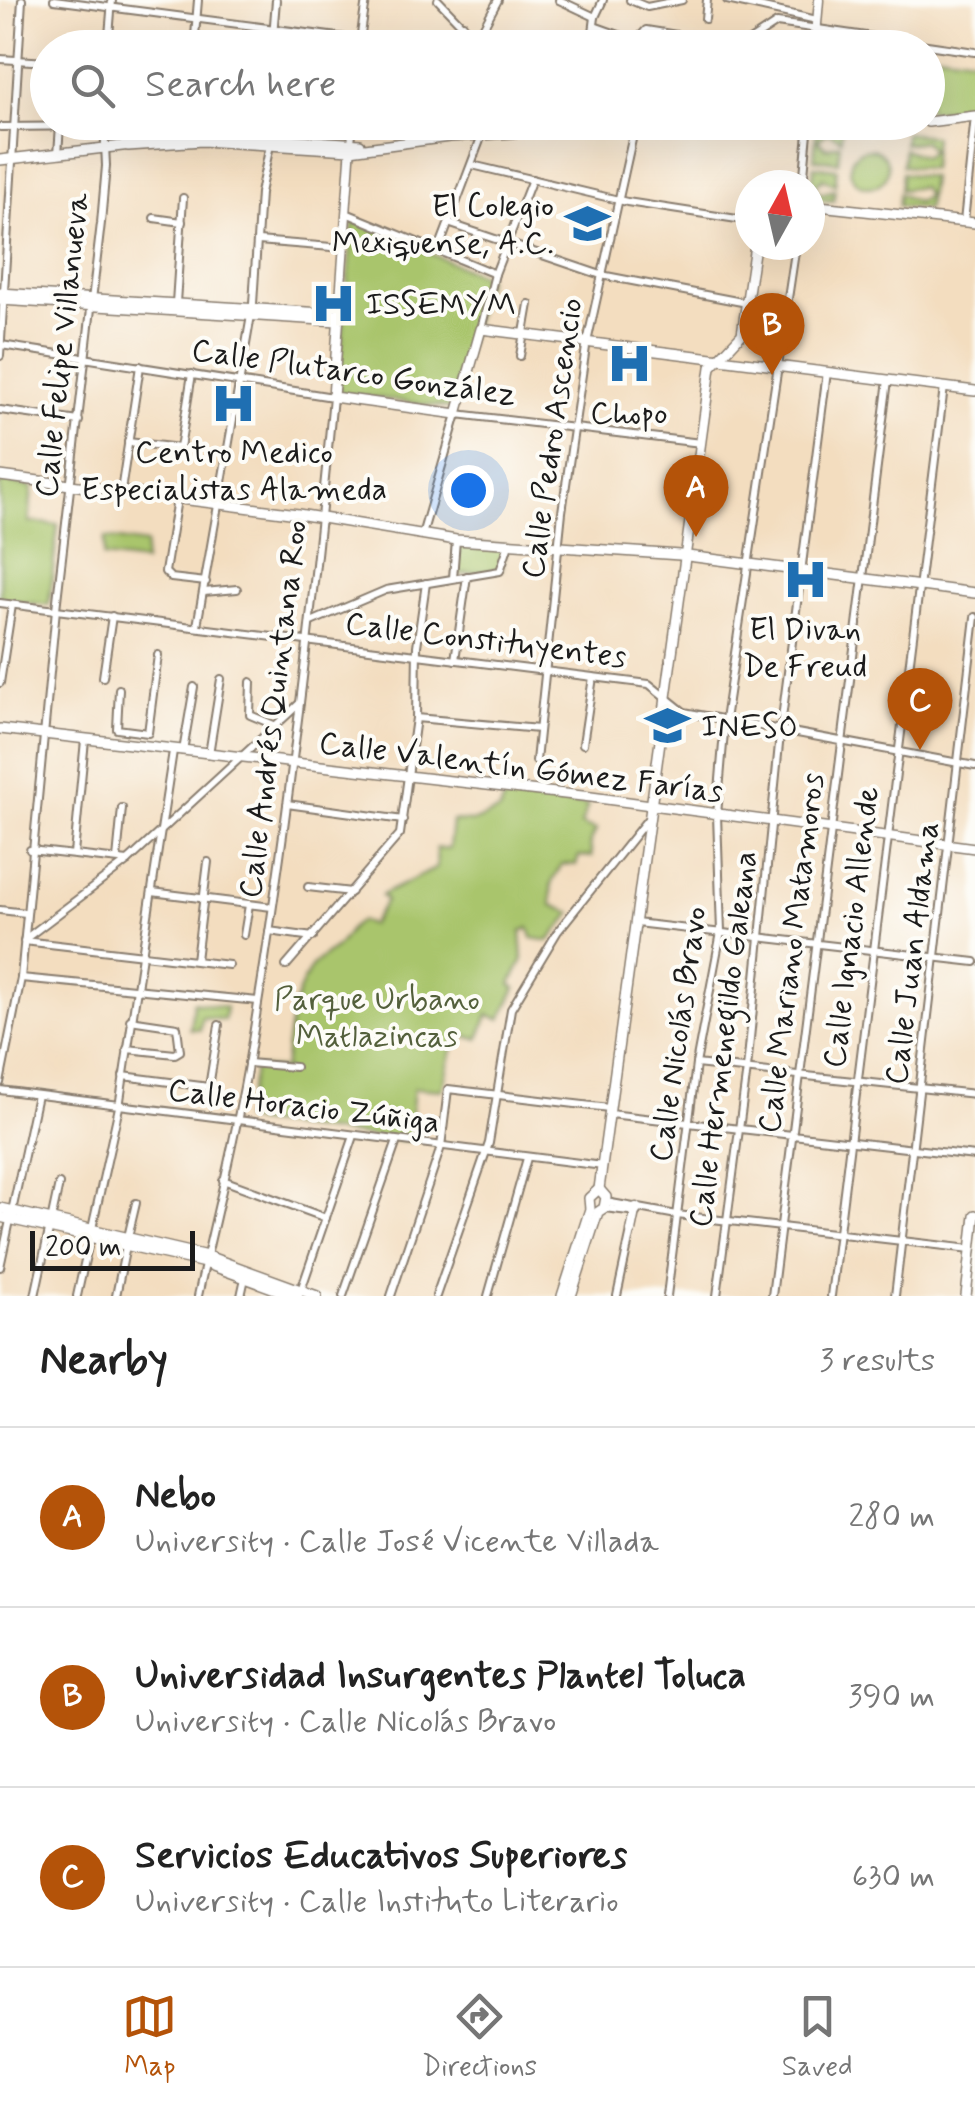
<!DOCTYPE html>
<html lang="en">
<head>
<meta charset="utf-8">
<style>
  body { margin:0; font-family:Mynerve,sans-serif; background:#f6f6f6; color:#222 }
  .compass { position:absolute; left:735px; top:170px; width:90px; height:90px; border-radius:50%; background:#fff; box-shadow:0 10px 40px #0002; rotate:8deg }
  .scale { position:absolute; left:30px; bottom:25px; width:165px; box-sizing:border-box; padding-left:10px; border:5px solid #1c1c1c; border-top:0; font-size:28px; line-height:35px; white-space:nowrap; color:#1c1c1c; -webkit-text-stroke:8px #fdfcf7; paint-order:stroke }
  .you { position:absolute; left:468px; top:490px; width:35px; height:35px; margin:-25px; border:8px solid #fff; border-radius:50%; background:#1a73e8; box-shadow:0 0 0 15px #1a73e833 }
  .badge { display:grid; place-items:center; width:65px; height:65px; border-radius:50%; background:#b45309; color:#fff; font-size:32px; font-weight:700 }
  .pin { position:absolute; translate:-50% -82px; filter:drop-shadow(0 2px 5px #0008) }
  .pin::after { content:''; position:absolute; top:52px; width:35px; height:30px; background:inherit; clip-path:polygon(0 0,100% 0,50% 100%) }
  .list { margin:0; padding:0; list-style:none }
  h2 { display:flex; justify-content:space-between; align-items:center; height:130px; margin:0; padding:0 40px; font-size:42px }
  h2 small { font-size:32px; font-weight:400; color:#767676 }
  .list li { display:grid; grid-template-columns:65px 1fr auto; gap:30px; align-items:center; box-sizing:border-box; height:180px; padding:0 40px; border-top:2px solid #e0e0e0 }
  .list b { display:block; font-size:38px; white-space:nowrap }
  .list p { margin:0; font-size:32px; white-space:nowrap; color:#767676 }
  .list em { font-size:32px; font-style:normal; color:#767676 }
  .icon { flex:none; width:55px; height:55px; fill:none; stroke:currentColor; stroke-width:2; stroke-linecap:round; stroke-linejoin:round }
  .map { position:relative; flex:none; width:975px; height:1296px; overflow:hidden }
  .search { position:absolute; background:#fff; box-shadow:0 10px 40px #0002; left:30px; right:30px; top:30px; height:110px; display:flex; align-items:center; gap:25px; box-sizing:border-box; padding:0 35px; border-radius:55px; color:#767676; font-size:38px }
  .sheet { height:670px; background:#fff }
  nav { display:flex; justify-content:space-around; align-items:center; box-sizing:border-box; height:140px; border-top:2px solid #e0e0e0; background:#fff; font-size:28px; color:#767676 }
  nav a { display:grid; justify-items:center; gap:5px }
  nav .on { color:#b45309 }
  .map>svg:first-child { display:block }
</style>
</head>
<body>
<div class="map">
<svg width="975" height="1296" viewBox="0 0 975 1296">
  <rect width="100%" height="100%" fill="#fdfcf7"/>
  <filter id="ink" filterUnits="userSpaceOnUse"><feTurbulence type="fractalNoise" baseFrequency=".01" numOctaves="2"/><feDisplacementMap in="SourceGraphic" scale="20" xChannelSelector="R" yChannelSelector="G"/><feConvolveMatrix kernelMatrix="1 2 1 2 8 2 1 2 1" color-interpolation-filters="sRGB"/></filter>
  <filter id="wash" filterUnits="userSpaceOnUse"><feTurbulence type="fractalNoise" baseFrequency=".0048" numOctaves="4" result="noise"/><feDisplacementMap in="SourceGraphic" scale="40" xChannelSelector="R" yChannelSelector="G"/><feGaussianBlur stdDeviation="2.25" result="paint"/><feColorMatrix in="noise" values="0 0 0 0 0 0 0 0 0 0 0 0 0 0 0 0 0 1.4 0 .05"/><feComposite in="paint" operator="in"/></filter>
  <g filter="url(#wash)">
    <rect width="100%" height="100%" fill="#f3ddbf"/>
    <g fill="#a9c56c" stroke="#627044" stroke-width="2.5">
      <polygon points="928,52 975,58 975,108 928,111"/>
      <polygon points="817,124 842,127 841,139 827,132 818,140 826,148 840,144 838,162 814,159"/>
      <polygon points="905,133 934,136 931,169 902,166 904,149 924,157 931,150 924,141 904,144"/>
      <circle cx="869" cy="168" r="19"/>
      <polygon points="814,166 837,169 835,185 823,178 815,186 820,194 835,190 834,201 811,199"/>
      <polygon points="902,173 931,177 927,209 898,206 899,194 917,202 927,196 921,187 900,190"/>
      <polygon points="353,220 487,278 449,408 342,393 338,387"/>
      <polygon points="0,481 32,487 29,522 58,525 49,605 0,600"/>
      <polygon points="105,538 146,544 144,562 103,557"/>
      <polygon points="457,544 506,546 502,569 455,575"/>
      <path d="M505 796 588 805 581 825 596 830 590 843 592 857 579 856 576 865 562 864 551 884 552 905 572 913 549 941 532 938 529 928 521 931 523 959 511 984 516 988 501 1019 488 1015 479 1039 456 1035 442 1090 414 1088 409 1141 243 1121 255 1067 284 1069C288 1031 291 1001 310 969 316 959 331 952 339 944 348 935 347 928 360 921L371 925 386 900 381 895 437 868 436 848 449 849 452 821 472 822 500 811Z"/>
      <polygon points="193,1002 226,1007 224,1020 202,1017 200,1030 190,1029"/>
    </g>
  </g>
  <g filter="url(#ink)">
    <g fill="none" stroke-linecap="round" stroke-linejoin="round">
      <defs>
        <g id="minor">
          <polyline points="54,0 422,48"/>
          <polyline points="438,0 484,48"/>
          <polyline points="559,0 595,17"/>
          <polyline points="630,0 647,7 682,0"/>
          <polyline points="727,0 817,20"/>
          <polyline points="705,19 707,0"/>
          <polyline points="594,26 636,41 646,30 683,36"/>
          <polyline points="476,41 498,0"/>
          <polyline points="592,42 609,48"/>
          <polyline points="108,48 112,0"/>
          <polyline points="194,48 198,0"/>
          <polyline points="272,48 276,0"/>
          <polyline points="359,48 366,0"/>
          <polyline points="461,48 463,24"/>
          <polyline points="591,48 595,17 603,0"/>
          <polyline points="739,48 777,23 975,52"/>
          <polyline points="0,59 48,62"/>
          <polyline points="0,127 103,126"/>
          <polyline points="186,133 187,122"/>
          <polyline points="266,137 267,122"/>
          <polyline points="449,137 451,122"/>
          <polyline points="351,143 353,122"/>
          <polyline points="58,154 60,125"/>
          <polyline points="472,165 627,202 750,221"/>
          <polyline points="803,185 809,122"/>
          <polyline points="346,213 495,274"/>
          <polyline points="154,218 182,222"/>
          <polyline points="964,222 975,116"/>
          <polyline points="451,224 601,275 747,303"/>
          <polyline points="258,241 344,248"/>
          <polyline points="438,251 487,122"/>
          <polyline points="176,303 183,198"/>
          <polyline points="481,329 495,274 532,179"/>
          <path d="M1 345 333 397C312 618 286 839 249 1059 236 1138 215 1217 198 1296"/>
          <polyline points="0,356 22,0"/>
          <polyline points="520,356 529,304"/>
          <polyline points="0,410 79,421"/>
          <polyline points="128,442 180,448 192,374"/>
          <polyline points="285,454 328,457"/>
          <polyline points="121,491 140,366"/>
          <polyline points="177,499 165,572 171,578 206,582"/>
          <polyline points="422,535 457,414 701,443"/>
          <polyline points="453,578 456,540"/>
          <polyline points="204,592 237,589"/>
          <polyline points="0,603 649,684 684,712 975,766"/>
          <polyline points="311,622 386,590 500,571 509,544"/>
          <polyline points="197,626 253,304 260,193 270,145"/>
          <polyline points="455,660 467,576"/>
          <polyline points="103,677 112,616"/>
          <polyline points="251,682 250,715 274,725"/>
          <polyline points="0,683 12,605"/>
          <polyline points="119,689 117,729 148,733 158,655"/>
          <polyline points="416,718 539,729"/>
          <polyline points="583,744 593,677"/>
          <polyline points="183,751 194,687"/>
          <polyline points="209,754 221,679"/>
          <polyline points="536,761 562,512 586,347 635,126"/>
          <polyline points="287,804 403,820"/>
          <polyline points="30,850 128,861"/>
          <polyline points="74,854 85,740"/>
          <polyline points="117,859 122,808"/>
          <polyline points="308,887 351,892"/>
          <polyline points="152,892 272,907"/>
          <polyline points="0,910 26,913"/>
          <polyline points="636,923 975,962"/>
          <polyline points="269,931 313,937"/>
          <polyline points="244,935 249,905"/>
          <polyline points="25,939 128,861 300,703"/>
          <polyline points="24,941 229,965"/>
          <polyline points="196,960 208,862"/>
          <polyline points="286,966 400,834 416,718 417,646 426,583"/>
          <polyline points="21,978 258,1001"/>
          <polyline points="127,1049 175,1054 180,1051 177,1027 130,1020"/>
          <polyline points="248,1063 295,1067"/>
          <polyline points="696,1064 975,1094"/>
          <polyline points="123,1076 209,1087 219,1025"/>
          <polyline points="0,1083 21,978 56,609 101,223 106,166 104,122"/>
          <polyline points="0,1090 603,1166"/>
          <polyline points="610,1114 975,1156"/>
          <polyline points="223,1180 326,1218"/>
          <polyline points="606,1202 677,1215 971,1249"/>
          <polyline points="604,1208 637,1212"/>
          <polyline points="128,1237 136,1203"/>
          <polyline points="0,1267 37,1095"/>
          <polyline points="35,1296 59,1184"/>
          <polyline points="77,1296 119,1107 173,751"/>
          <polyline points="116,1296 126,1246"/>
          <polyline points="241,1296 245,1278"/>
          <polyline points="299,1296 354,1136"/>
          <polyline points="343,1296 397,1141"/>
          <polyline points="391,1296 441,1147 448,1089 609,1108"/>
          <polyline points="436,1296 489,1143 511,1009 558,931 647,820"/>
          <polyline points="488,1296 527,1158"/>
          <polyline points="617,1296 631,1231"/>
          <polyline points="667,1296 696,1064 721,932 717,815 725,720 796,245"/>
          <polyline points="717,1296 747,1069 780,734 827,372"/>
          <polyline points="772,1296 888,380"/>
          <polyline points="831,1296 944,387"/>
          <polyline points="895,1296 975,617"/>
        </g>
        <g id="tertiary">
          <polyline points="815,48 819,0"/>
          <polyline points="339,314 351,144"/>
          <polyline points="631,1231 636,1207"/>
        </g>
        <g id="secondary">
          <polyline points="914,48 914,44"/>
          <polyline points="928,122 975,116"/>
          <polyline points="151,140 196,133 360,144"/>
          <polyline points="128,146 202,141 350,150 449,137 690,122"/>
          <polyline points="0,160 131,145"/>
          <polyline points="810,205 975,223"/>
          <polyline points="0,293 339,314 333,397 457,414 481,329 975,391"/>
          <polyline points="0,300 338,321"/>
          <polyline points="0,476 298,514 456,540 680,555 975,593"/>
          <polyline points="0,729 591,797 975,848"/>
          <polyline points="599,1189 711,367 742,334 755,245"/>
          <polyline points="0,1208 207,1256 317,1296"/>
          <polyline points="0,1217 205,1263 294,1296"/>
          <polyline points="562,1296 590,1209 589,1198 599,1189"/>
          <polyline points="571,1296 598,1212 604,1208 606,1197 599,1189"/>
          <polyline points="966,1296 975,1215"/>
        </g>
      </defs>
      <use href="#minor" stroke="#887c6e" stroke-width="10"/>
      <use href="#tertiary" stroke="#887c6e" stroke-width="11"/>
      <use href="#secondary" stroke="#887c6e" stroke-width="12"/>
      <use href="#minor" stroke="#fff" stroke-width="6"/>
      <use href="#tertiary" stroke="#fff" stroke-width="8"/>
      <use href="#secondary" stroke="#fff" stroke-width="9"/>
    </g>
  </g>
  <defs>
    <symbol id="university-bare" viewBox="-9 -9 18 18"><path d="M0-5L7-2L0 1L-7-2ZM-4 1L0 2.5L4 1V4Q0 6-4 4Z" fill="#1f6fb2" stroke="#fdfcf7" stroke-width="2.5" paint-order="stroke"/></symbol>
    <symbol id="hospital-bare" viewBox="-9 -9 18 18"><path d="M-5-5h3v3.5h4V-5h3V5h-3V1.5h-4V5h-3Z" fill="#1f6fb2" stroke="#fdfcf7" stroke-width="2.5" paint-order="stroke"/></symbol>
  </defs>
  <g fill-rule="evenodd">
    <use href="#university-bare" x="556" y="192" width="63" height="63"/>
    <use href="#hospital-bare" x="302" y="272" width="63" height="63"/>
    <use href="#hospital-bare" x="598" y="332" width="63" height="63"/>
    <use href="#hospital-bare" x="202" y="372" width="63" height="63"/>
    <use href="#hospital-bare" x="774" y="548" width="63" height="63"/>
    <use href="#university-bare" x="636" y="694" width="63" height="63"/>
  </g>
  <g text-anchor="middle" stroke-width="8" stroke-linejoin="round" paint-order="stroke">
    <g font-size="32" fill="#1c1c1c" stroke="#fdfcf7">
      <text x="554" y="216" text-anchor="end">El Colegio<tspan x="554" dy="37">Mexiquense, A.C.</tspan></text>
      <text x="366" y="314" text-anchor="start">ISSEMYM</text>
      <text x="629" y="423">Chopo</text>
      <text x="234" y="462">Centro Medico<tspan x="234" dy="37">Especialistas Alameda</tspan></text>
      <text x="805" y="639">El Divan<tspan x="805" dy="37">De Freud</tspan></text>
      <text x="701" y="736" text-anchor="start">INESO</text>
    </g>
    <g font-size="32" fill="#1c1c1c" stroke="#fdfcf7">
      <text transform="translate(61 345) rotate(-84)" y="11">Calle Felipe Villanueva</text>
      <text transform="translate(354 371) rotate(8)" y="11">Calle Plutarco González</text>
      <text transform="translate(551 438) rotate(-82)" y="11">Calle Pedro Ascencio</text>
      <text transform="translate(486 639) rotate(7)" y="11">Calle Constituyentes</text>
      <text transform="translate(272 709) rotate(-83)" y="11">Calle Andrés Quintana Roo</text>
      <text transform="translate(521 766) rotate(7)" y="11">Calle Valentín Gómez Farías</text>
      <text transform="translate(850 927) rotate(-83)" y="11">Calle Ignacio Allende</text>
      <text transform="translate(790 953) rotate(-83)" y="11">Calle Mariano Matamoros</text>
      <text transform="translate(911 953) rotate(-83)" y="11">Calle Juan Aldama</text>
      <text transform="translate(677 1034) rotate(-82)" y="11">Calle Nicolás Bravo</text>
      <text transform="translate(722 1039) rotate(-83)" y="11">Calle Hermenegildo Galeana</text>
      <text transform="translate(304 1105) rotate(7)" y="11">Calle Horacio Zúñiga</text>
    </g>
    <g font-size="32" fill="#54603c" stroke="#fdfcf7">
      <text x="377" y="1009">Parque Urbano<tspan x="377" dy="37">Matlazincas</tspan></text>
    </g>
  </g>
</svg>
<svg class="compass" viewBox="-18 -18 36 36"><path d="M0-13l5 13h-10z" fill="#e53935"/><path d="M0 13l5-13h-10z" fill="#767676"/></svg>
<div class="scale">200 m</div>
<div class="you"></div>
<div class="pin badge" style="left:696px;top:537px">A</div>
<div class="pin badge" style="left:772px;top:375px">B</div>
<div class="pin badge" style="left:920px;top:750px">C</div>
<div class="search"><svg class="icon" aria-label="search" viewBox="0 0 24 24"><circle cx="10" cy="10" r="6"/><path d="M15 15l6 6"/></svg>Search here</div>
</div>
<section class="sheet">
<h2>Nearby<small>3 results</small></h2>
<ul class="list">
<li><span class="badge">A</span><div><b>Nebo</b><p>University · Calle José Vicente Villada</p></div><em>280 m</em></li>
<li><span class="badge">B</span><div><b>Universidad Insurgentes Plantel Toluca</b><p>University · Calle Nicolás Bravo</p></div><em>390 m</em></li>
<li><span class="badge">C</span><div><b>Servicios Educativos Superiores</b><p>University · Calle Instituto Literario</p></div><em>630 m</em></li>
</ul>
</section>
<nav>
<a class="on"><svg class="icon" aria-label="map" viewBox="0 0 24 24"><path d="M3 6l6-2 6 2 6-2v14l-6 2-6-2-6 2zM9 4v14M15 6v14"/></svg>Map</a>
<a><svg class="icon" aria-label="directions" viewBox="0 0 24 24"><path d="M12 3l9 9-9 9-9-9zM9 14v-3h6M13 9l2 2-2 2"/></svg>Directions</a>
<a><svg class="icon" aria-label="saved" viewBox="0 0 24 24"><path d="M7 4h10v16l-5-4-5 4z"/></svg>Saved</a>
</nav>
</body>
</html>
